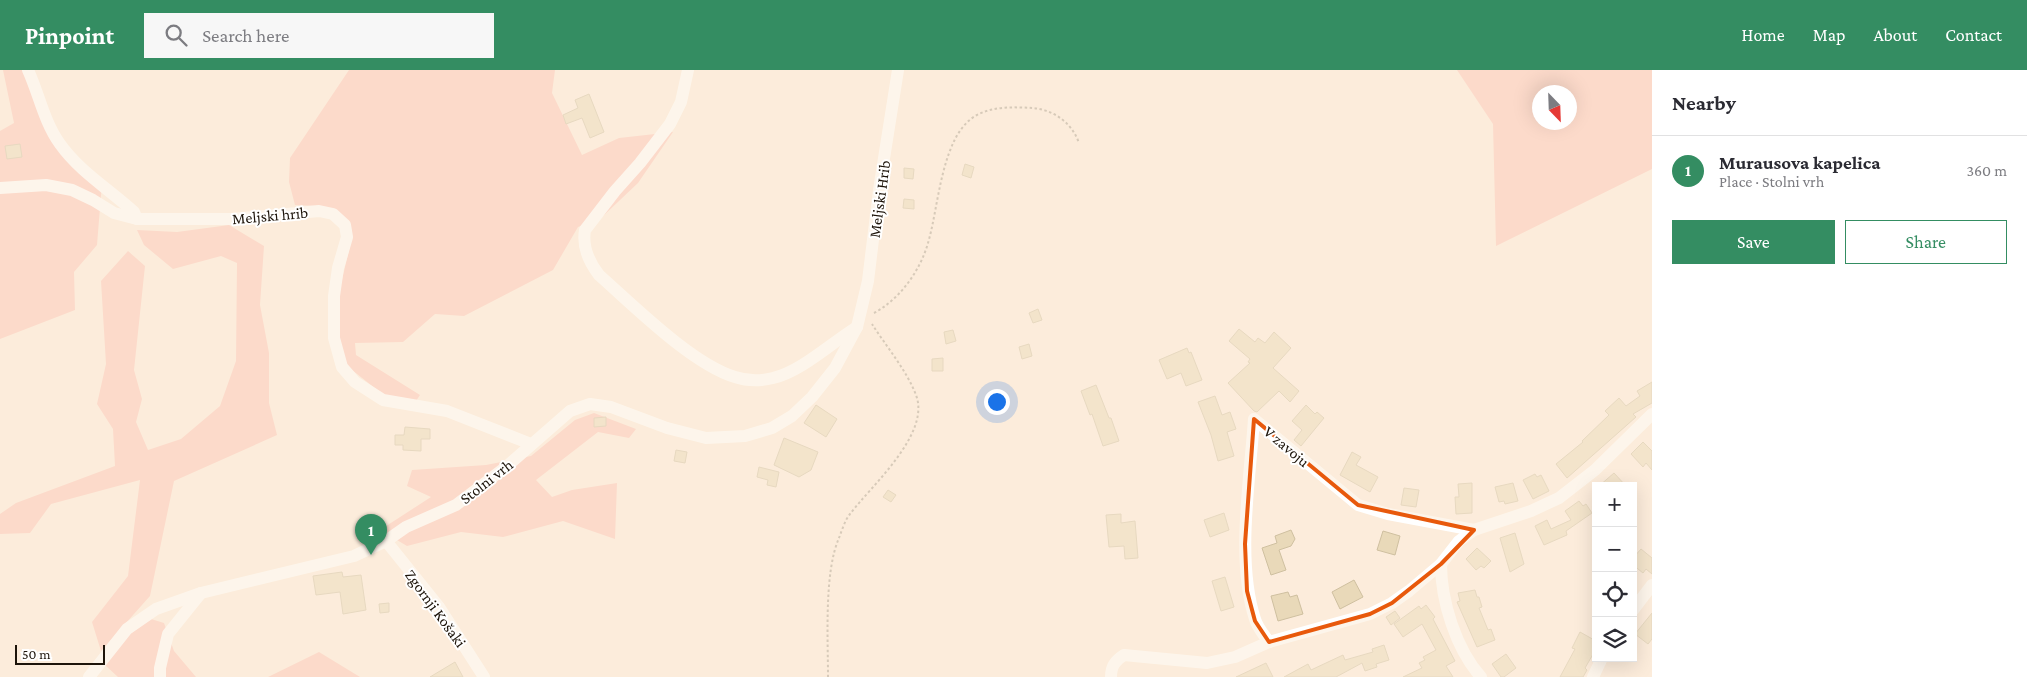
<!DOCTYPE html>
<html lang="en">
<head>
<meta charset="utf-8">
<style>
  body { margin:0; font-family:"Crimson Pro",serif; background:#f7f7f7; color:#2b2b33 }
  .controls { position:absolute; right:15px; bottom:15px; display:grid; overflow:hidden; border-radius:0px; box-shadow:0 5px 20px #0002 }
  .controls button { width:45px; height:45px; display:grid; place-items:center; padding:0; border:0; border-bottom:1px solid #e1e1e2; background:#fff; color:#2b2b33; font:25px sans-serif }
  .compass { position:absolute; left:1532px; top:15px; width:45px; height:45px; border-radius:50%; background:#fff; box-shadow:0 5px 20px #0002; rotate:157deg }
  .scale { position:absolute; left:15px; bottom:12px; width:90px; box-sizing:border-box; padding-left:5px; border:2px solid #1d140a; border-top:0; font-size:14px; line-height:18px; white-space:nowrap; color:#1d140a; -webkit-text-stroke:4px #fff; paint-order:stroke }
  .you { position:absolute; left:996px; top:331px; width:18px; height:18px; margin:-12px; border:4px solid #fff; border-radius:50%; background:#1a73e8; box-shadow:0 0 0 8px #1a73e833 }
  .badge { display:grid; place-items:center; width:32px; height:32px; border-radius:50%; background:#348d62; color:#fff; font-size:16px; font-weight:700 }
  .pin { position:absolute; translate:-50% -41px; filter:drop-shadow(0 1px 2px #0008) }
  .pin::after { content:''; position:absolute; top:26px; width:18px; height:15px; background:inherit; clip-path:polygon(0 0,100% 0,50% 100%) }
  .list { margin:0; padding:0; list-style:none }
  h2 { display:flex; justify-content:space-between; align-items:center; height:65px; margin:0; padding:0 20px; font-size:21px }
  h2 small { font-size:16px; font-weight:400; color:#7c7c81 }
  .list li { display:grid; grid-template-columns:32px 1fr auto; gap:15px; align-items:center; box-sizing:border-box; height:70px; padding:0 20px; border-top:1px solid #e1e1e2 }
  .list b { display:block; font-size:19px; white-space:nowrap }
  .list p { margin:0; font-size:16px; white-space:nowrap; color:#7c7c81 }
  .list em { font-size:16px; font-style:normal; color:#7c7c81 }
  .actions { display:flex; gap:10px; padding:15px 20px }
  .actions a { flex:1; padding:11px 0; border:1px solid #348d62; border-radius:0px; text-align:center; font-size:18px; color:#348d62 }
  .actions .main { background:#348d62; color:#fff }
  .icon { flex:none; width:28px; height:28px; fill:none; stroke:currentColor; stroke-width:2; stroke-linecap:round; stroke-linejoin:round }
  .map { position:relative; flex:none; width:1652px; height:607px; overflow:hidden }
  header { display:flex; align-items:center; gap:30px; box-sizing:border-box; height:70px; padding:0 25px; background:#348d62; color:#fff }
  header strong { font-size:24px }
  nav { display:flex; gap:28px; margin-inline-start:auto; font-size:18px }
  .search { width:350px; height:45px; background:#f7f7f7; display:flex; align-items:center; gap:12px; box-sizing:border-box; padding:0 18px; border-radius:0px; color:#7c7c81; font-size:19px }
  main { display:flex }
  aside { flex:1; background:#fff }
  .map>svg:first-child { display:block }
</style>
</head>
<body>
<header>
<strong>Pinpoint</strong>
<div class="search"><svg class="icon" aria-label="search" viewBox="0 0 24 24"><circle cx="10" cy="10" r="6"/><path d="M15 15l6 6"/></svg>Search here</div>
<nav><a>Home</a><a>Map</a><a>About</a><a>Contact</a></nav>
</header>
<main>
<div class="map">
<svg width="1652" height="607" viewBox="0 0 1652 607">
  <rect width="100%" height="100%" fill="#fcecdb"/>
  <g fill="#fdc3b7" fill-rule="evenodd">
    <polygon points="3,0 33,0 60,69 102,113 97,175 74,202 75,240 0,269 0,61 14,53"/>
    <polygon points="349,0 555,0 552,23 582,85 619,68 673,62 638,113 601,148 578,157 553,200 464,246 435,244 403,272 355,273 356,285 420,325 416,331 386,327 347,296 339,266 338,226 352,168 318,136 295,135 289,112 290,88"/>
    <path d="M1457 0H1652V99L1496 176 1493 54ZM1570 22V52H1540V22Z"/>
    <polygon points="229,155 264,176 260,235 269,283 269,333 277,365 174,411 150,526 101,581 92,552 128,506 140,410 51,434 30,463 0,464 0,444 16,433 115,396 113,359 97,334 106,294 101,211 128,181 145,196 134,300 142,329 136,352 148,380 181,369 220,336 236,291 237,193 221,186 173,199 144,175 137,160 177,162"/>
    <polygon points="594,343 636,359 629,368 598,362 536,410 552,427 572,420 617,413 615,469 563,451 503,467 461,462 407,476 380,460 431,427 407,416 412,400 486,395 531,386 575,350"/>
    <polygon points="151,549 164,553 174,581 196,607 118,607 105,595 130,564"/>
    <polygon points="319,582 360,607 268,607"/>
  </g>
  <g fill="#e9d9b9" stroke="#cfc0a0">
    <polygon points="589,24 604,62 590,68 582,48 566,54 563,45 578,38 575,30"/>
    <polygon points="20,74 22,87 7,89 5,76"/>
    <polygon points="965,94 974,97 971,108 962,105"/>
    <polygon points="904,98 914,99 913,109 904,108"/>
    <polygon points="904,129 914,130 914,139 903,138"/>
    <polygon points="1038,239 1042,250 1033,253 1029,243"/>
    <polygon points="1239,259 1255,272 1258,268 1265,273 1274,262 1291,278 1273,298 1299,321 1290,332 1279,321 1257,342 1254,341 1228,313 1250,293 1248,292 1250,289 1229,271"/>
    <polygon points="953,260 956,271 946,274 944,262"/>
    <polygon points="1029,274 1032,286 1022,289 1019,277"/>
    <polygon points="1187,278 1189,283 1191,282 1202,310 1186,316 1181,303 1167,309 1159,290"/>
    <polygon points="943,288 943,301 932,301 932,289"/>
    <polygon points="1652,312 1652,333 1633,344 1636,347 1567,408 1556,394 1583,372 1582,371 1609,345 1605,341 1619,328 1626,336 1640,326 1637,321"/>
    <polygon points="1096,315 1109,348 1111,348 1119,371 1103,376 1092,344 1090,345 1081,321"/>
    <polygon points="1215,326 1222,345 1230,342 1236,359 1227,362 1234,386 1218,391 1211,365 1198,332"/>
    <polygon points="816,335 837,349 826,367 804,353"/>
    <polygon points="1306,335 1315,344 1317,342 1324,348 1301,376 1294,370 1302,360 1292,351"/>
    <polygon points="606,347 606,356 594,357 594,348"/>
    <polygon points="405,357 430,359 430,369 421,369 421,381 403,380 403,375 395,375 395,365 404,365"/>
    <polygon points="784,368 818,382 811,400 799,407 774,395"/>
    <polygon points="1643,372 1652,381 1652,400 1646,393 1643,397 1631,384"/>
    <polygon points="676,380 687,382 685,393 674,391"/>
    <polygon points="1352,382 1361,387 1356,395 1378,407 1370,422 1340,405"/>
    <polygon points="759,397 779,402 776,417 767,415 768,410 757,407"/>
    <polygon points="1614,403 1626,416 1599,416"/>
    <polygon points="1535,404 1537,407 1541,405 1549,421 1533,429 1523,410"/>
    <polygon points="1472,413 1472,443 1456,444 1455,427 1459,427 1458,414"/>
    <polygon points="1513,413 1518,431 1505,434 1504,431 1499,432 1495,417"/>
    <polygon points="1404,418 1419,420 1416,437 1401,435"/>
    <polygon points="888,420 896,425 891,432 883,427"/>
    <polygon points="1579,431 1583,436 1586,434 1592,443 1566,461 1567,465 1544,475 1535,456 1547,450 1551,459 1571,450 1565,441"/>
    <polygon points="1224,443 1229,460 1210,467 1204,450"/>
    <polygon points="1121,444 1121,453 1135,451 1138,488 1125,489 1124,476 1109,477 1106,445"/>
    <polygon points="1291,460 1295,469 1291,476 1279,480 1286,500 1271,505 1262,478 1277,473 1275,466"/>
    <polygon points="1383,461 1400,466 1395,485 1377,480"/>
    <polygon points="1515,463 1524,494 1510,502 1500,468"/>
    <polygon points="1477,478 1491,491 1484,498 1481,496 1476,500 1466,489"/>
    <polygon points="1641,479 1652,488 1652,504 1646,499 1643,503 1633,495 1633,488"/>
    <polygon points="342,502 343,507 361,505 366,540 343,544 340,522 316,525 313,506"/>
    <polygon points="1225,507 1234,537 1221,541 1212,511"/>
    <polygon points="1354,510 1363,527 1340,539 1332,522"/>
    <polygon points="1475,520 1477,527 1479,527 1482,537 1479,538 1488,560 1491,559 1495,570 1477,577 1457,532 1460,531 1458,523"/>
    <polygon points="1288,522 1290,527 1297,525 1303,544 1278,551 1271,526"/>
    <polygon points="389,533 389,542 380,543 379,534"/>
    <polygon points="1426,535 1435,547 1433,549 1455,591 1446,596 1453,607 1403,607 1422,598 1419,593 1425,590 1423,587 1436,580 1422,554 1403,567 1394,554 1419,536 1421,539"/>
    <polygon points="1395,541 1400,548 1391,555 1386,547"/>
    <polygon points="1652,543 1652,569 1648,574 1635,564"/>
    <polygon points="1580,562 1596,571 1596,579 1585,598 1587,600 1583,607 1560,607 1575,579 1572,578"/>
    <polygon points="1384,575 1389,590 1376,594 1377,597 1365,601 1362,593 1336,607 1284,607 1308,594 1311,600 1343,585 1345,590 1373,582 1372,579"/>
    <polygon points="1506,584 1516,598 1504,607 1501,607 1492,594"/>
    <polygon points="455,592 463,607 430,607"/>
    <polygon points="1266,593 1273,607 1236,607"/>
  </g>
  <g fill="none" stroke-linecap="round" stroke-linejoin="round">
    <g stroke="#ac9f90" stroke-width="2" stroke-dasharray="2.5 2.5" stroke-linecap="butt">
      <path d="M874 243C900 229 920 201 928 173 939 137 941 64 977 45 993 36 1015 37 1033 38 1054 40 1072 53 1079 73"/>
      <path d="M828 607C828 569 824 502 839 468 842 460 845 450 850 444 871 416 931 364 916 325 907 301 886 276 872 254"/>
    </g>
    <g stroke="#fff" stroke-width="12">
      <path d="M28 0C39 24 44 52 60 74 80 102 109 119 134 142L137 149"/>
      <path d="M688 0 681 32 670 54 640 93 615 121 585 160C582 177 589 192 599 205 634 236 692 294 735 307 747 311 761 311 773 308 802 301 831 273 857 257"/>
      <polyline points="0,118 46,115 72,120 93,130 114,143 137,149 231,149 319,141 333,144 345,155 347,167 338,198 334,226 334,268 342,297 355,312 383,330 447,341 531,374"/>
      <polyline points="386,471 439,537 484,607"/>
      <path d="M1441 494C1441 531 1456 579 1481 607"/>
      <polyline points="1633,540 1652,515"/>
      <path d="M1269 572C1264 565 1257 557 1255 549 1236 491 1250 410 1254 349L1358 435 1388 444 1474 460"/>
      <polyline points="89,607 127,559 156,539 201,523 354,486 386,471 406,457 456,435 506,397 570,341 590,334 611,337 667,358 706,368 745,366 772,358 792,346 812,327 835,298 857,257 868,211 879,120 898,0"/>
      <polyline points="160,607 160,598 168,564 201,523"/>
      <path d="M1111 607C1111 596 1115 591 1124 585L1207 593 1235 587 1269 572 1370 544 1392 533 1409 521 1441 494 1459 471 1474 460 1531 441 1559 428 1595 400 1652 344"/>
      <polyline points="1593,607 1602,588"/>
    </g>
  </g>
  <path d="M0 0H1652V607H0ZM1254 349 1358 435 1474 460 1441 494 1392 533 1370 544 1269 572 1255 551 1247 521 1245 474Z" fill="#fcecdb" fill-opacity=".55" fill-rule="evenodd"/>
  <path fill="none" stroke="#e8590c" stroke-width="4" stroke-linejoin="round" d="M1254 349 1358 435 1474 460 1441 494 1392 533 1370 544 1269 572 1255 551 1247 521 1245 474Z"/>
  <g text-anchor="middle" stroke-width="4" stroke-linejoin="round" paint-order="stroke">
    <g font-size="16" fill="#1d140a" stroke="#fff">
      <text transform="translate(879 129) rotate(-82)" y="6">Meljski Hrib</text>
      <text transform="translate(270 145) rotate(-5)" y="6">Meljski hrib</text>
      <text transform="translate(1287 376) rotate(40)" y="6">V zavoju</text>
      <text transform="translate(486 411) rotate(-38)" y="6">Stolni vrh</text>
      <text transform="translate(436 538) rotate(54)" y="6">Zgornji Košaki</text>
    </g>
  </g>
</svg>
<div class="controls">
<button>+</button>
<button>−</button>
<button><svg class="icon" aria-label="locate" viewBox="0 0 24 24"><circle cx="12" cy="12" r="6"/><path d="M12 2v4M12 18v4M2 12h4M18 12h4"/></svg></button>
<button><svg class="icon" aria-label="layers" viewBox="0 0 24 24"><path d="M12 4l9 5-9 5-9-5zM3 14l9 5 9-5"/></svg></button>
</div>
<svg class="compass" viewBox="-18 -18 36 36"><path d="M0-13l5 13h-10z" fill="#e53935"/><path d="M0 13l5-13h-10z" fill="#7c7c81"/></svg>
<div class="scale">50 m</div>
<div class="you"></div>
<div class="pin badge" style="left:371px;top:485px">1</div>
</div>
<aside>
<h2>Nearby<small></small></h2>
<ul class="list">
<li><span class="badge">1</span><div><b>Murausova kapelica</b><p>Place · Stolni vrh</p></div><em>360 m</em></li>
</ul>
<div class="actions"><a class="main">Save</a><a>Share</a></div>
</aside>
</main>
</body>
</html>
